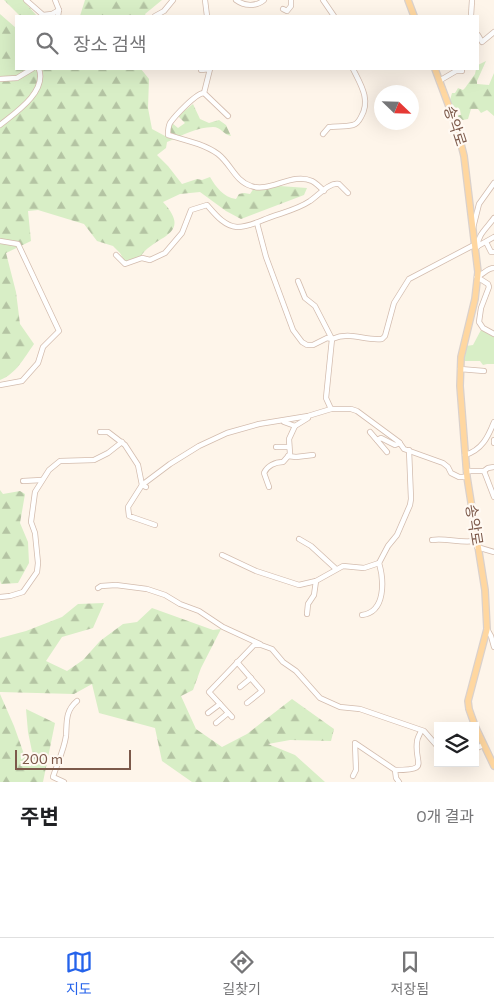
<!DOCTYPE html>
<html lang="ko">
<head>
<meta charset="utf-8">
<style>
  body { margin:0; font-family:Commissioner,"Noto Sans KR",sans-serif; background:#f6f6f6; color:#202124 }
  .controls { position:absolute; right:15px; bottom:15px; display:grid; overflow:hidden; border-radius:0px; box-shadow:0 5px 20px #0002 }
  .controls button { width:45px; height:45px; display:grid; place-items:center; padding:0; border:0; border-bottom:1px solid #e0e0e0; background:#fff; color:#202124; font:25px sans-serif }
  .compass { position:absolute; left:374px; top:85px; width:45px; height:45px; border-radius:50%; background:#fff; box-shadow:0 5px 20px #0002; rotate:113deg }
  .scale { position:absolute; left:15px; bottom:12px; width:116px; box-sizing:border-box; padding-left:5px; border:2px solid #7c594a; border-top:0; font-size:14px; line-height:18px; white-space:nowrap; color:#7c594a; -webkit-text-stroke:4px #fff9f2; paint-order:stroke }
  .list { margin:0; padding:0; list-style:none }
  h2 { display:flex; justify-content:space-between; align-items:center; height:65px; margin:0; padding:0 20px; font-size:21px }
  h2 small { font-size:16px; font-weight:400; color:#757577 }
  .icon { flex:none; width:28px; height:28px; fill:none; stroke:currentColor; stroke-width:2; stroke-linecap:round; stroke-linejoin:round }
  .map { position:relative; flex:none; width:494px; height:782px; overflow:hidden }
  .search { position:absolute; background:#fff; box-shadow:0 5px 20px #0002; left:15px; right:15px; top:15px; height:55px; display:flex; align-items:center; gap:12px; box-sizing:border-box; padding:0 18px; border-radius:0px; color:#757577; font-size:19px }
  .sheet { height:155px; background:#fff }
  nav { display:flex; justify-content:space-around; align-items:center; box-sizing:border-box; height:70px; border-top:1px solid #e0e0e0; background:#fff; font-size:14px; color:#757577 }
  nav a { display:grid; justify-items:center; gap:2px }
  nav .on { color:#2563eb }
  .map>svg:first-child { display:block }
</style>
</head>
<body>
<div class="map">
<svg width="494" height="782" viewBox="0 0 494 782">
  <defs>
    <pattern id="forest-firs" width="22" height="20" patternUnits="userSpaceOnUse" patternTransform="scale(1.25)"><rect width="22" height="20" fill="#d8eec6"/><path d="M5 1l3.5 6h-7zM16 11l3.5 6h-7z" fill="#b4c4a3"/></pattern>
  </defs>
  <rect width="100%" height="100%" fill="#fef5ea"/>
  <polygon fill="#d8eec6" points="481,330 494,337 494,364 487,364 483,365 480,361 464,361 466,346 473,345"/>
  <g fill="url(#forest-firs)">
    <polygon points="4,0 23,0 37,16 20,16"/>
    <polygon points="85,0 162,0 145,14 146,16 80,16"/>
    <path d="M0 14 16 28V69H141L149 79 148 108 152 129 165 136 169 132 172 123 178 128 185 123 178 116 193 104 200 119 209 123 219 120 226 125 231 136C224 135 221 127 213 127 196 127 182 136 167 142L166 148 157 155 168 166 182 184 197 179 202 180 210 177C216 187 223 197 236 199L239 194 244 193 250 194 254 188 266 185 307 188 304 195 241 219 226 211 200 192 180 194 163 202C194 236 154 235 141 256L125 262 120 253 113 246 97 241 84 224 38 210 28 211 31 241 6 253 16 292 20 324 34 344C24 358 16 374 0 380Z"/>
    <polygon points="486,61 477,81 477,84 489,85 494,73 494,116 487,110 481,113 478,109 471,109 468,119 463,120 458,118 458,115 461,115 460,110 452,106 450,100 452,93 455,93 458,88 463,90 465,88 475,74 476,69 478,69 478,65"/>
    <polygon points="0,490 3,494 20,491 25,494 20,523 28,542 29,563 18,583 1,584 0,580"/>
    <polygon points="104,603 93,628 62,637 46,661 67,671 83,660 100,641 123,624 137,622 152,608 213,630 221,629 201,668 193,690 181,696 196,729 222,747 247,734 292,699 334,729 331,741 290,740 268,744 295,755 325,782 192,782 162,761 155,728 99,713 92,684 74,694 0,692 0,638 26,631 62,617 78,604"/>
    <polygon points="0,694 14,726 25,757 34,761 28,732 26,709 55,723 43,782 0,782"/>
  </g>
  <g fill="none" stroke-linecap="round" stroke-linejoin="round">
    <defs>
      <g id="minor">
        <polyline points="26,0 43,15 52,14 59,10"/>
        <polyline points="55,0 59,10 58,16"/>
        <polyline points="205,0 207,16"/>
        <path d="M236 0C244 6 256 7 264 0"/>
        <polyline points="323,0 334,16"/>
        <polyline points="283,9 287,11 291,6 291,0"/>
        <polyline points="155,16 164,11 173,0"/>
        <polyline points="471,16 472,0"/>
        <polyline points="478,35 482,42 494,32"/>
        <polyline points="201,69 201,70 210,69 204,93 228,116"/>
        <polyline points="0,79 17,78 32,69"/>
        <polyline points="439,81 456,71 462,71"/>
        <path d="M204 93C196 93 175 116 170 123 168 127 168 131 168 135 185 140 204 144 218 154 231 164 235 181 251 186 270 193 292 172 312 181 316 183 320 187 324 191"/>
        <path d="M0 125C15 113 47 92 39 69"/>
        <path d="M323 134 329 127C336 126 345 127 353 125 357 124 359 121 361 117 371 100 361 85 353 69"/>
        <polyline points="257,223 266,257 293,330 302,342 307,345 313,345 327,338 332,339 326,398 331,409"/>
        <polyline points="473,228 479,204 494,183"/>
        <polyline points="0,241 18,244 59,331 43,347 38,363 22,381 0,385"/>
        <polyline points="486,242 491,252 494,252"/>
        <polyline points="478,246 494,237"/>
        <path d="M476 248 478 246C477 235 488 227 494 218"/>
        <path d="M116 255 125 264 142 258 150 260 165 253 182 233 191 210 207 205C215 214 224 226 237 227 246 227 256 223 263 220 279 213 295 211 310 201 318 196 329 182 339 184L348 193"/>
        <polyline points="477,277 488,284 489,287 481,308 479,322 483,328 494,334"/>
        <path d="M477 277C484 274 487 268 494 268"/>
        <path d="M298 281 305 298 315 306 332 339C351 331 364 341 382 339L385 336 394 303 409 279 472 246"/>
        <polyline points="460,369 484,371"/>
        <polyline points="295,426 308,418"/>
        <polyline points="100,432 108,432 125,445 138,465 142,485 146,487"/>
        <polyline points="370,432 387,452"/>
        <polyline points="377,440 381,438 395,445 400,443"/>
        <polyline points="494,440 494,443"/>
        <polyline points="276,447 289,447"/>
        <path d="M465 455C482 450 488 437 494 422"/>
        <polyline points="288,456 296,457 313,455"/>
        <polyline points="466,471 484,471 488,468 494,467"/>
        <polyline points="484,471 494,497"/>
        <polyline points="23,481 42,480"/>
        <path d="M269 487 264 473C267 466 275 462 283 462L290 454 289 439 295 426 284 422"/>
        <polyline points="155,525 129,516 128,507 142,485 170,464 199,446 227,433 259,424 308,416 331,409 351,409 357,411 399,442 404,449 443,463 448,467 451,473 459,477 464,477"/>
        <polyline points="299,539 311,546 336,569"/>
        <path d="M432 540C446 538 460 543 474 541"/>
        <polyline points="477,547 494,552"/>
        <polyline points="222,555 256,571 299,585 316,581 343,566 364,568 379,563"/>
        <polyline points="98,588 101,586 116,585 147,589 165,595 180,604 199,611 223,627 260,644"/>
        <polyline points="0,597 10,596 23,592 37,572 38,563 35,533 31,522 35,492 49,470 60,461 94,460 108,453 122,442"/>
        <polyline points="307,614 308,604 314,595 316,581"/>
        <path d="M362 615C386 612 384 580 379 563L388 546 397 535 410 505 411 499 409 450"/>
        <polyline points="487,629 491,636 494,647"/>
        <polyline points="237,662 262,691 247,703"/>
        <polyline points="240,687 251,678"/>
        <polyline points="208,713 220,704"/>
        <polyline points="232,717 209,692 254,645 261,645 272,649 283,662 296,671 320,698 340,707 360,709 424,731 438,747"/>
        <polyline points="216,723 228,713"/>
        <polyline points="475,749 483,745"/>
        <polyline points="353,776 356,770 355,743 395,770"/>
        <path d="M64 782 53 777C57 764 64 750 66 736 67 722 65 711 77 701"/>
        <path d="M399 782 396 778 395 770C431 770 414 764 417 742 417 738 420 734 421 731"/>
      </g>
      <g id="major">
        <polyline points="408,0 414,16"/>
        <polyline points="435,69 457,128 464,156 478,272 475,299 461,357 460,386 467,477 485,590 487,629 468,701 469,709 475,726"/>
        <polyline points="475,726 494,766"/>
      </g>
    </defs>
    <use href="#minor" stroke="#d3bcae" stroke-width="6"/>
    <use href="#major" stroke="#dad1cc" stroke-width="8"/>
    <use href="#minor" stroke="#fff" stroke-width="4.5"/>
    <use href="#major" stroke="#ffd7a0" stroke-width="5.5"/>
  </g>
  <g text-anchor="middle" stroke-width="4.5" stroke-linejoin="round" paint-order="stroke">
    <g font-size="15" fill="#7c594a" stroke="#fff9f2">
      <text transform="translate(455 126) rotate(72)" y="5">송악로</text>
      <text transform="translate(474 525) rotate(81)" y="5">송악로</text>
    </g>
  </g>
</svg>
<div class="controls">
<button><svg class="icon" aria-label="layers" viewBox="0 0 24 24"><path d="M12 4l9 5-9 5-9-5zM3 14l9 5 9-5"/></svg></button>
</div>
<svg class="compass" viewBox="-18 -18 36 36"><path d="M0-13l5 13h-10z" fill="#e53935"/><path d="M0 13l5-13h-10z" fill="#757577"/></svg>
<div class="scale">200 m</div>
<div class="search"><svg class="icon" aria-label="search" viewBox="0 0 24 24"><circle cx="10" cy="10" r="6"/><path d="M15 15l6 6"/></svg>장소 검색</div>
</div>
<section class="sheet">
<h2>주변<small>0개 결과</small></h2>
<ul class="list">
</ul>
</section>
<nav>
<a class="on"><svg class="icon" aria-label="map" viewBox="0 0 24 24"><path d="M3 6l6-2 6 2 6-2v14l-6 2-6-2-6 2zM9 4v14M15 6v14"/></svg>지도</a>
<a><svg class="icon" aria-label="directions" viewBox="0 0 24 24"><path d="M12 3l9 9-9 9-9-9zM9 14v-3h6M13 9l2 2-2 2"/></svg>길찾기</a>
<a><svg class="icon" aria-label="saved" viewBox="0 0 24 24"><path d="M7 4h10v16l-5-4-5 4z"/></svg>저장됨</a>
</nav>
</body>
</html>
